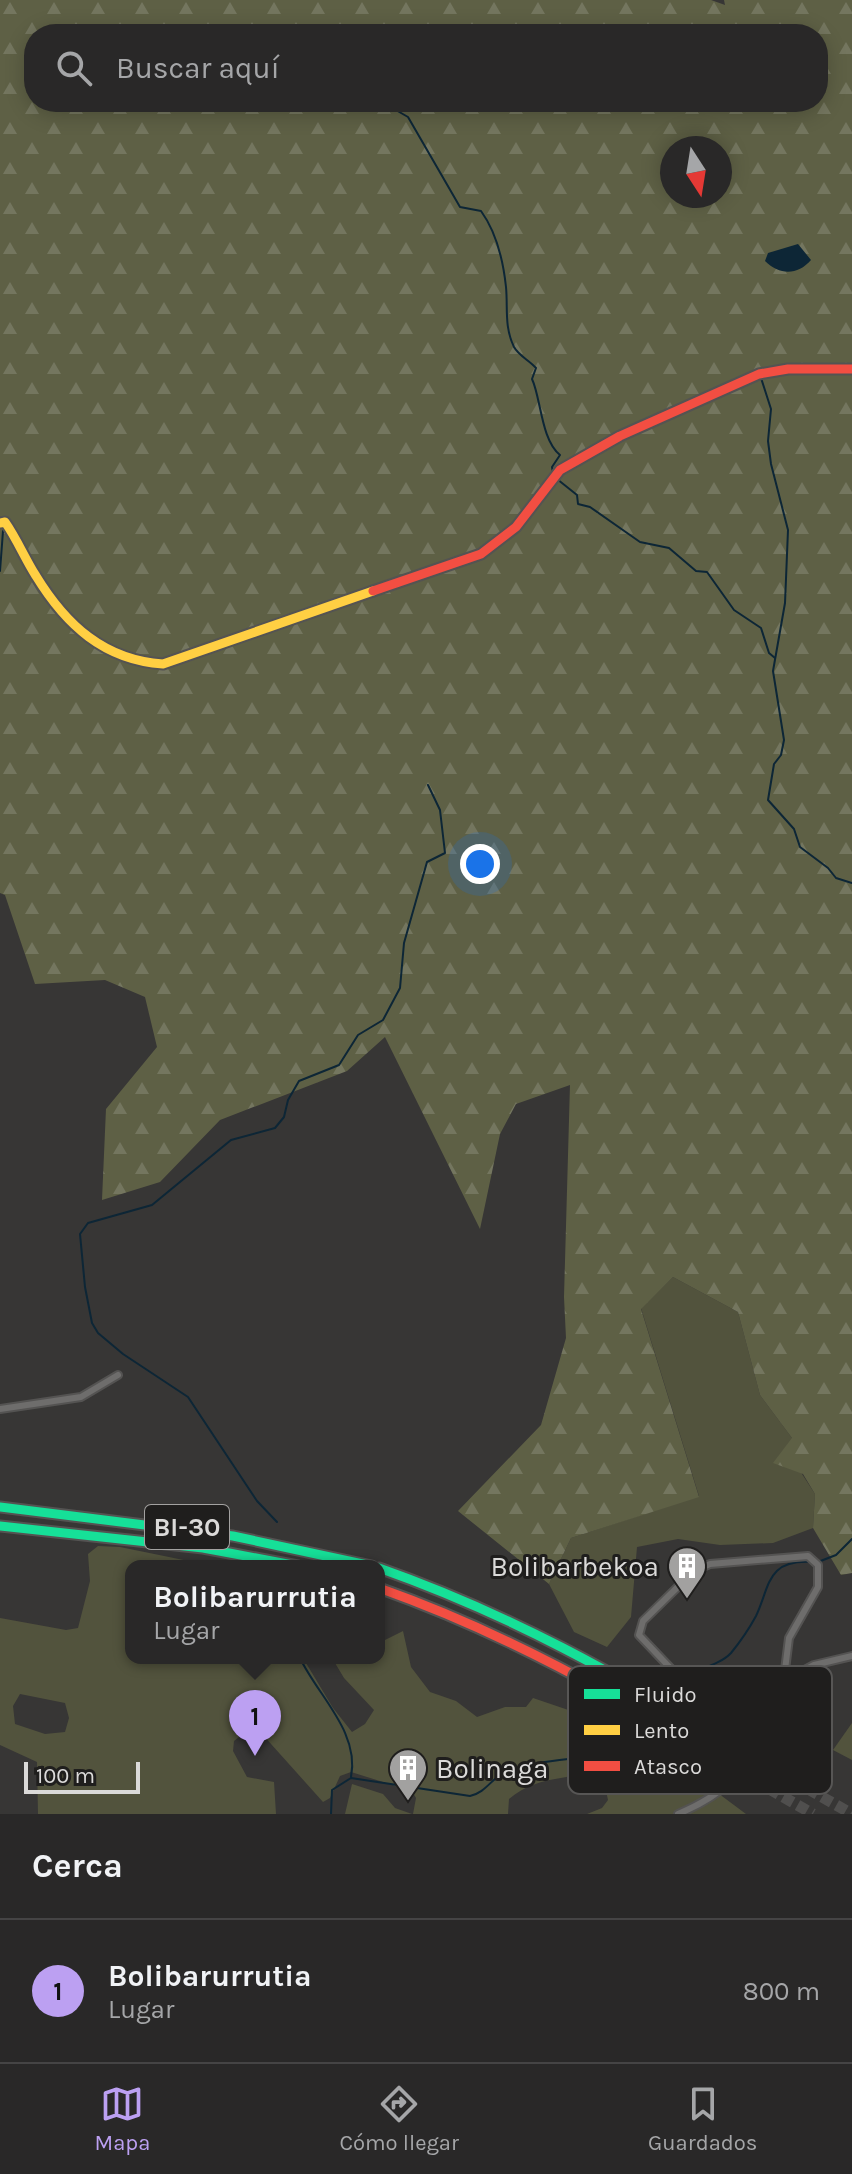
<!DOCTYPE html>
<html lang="es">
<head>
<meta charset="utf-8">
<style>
  body { margin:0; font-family:Karla,sans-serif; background:#353434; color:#f1f3f6 }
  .compass { position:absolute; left:660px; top:136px; width:72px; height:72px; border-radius:50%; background:#292828; box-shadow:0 4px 20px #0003; rotate:168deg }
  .scale { position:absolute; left:24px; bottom:20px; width:116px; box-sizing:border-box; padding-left:8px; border:4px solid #dbdad9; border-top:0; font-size:22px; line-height:28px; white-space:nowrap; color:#dbdad9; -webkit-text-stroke:6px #1f1e1d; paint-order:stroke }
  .you { position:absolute; left:480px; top:864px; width:28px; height:28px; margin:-20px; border:6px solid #fff; border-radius:50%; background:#1a73e8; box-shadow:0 0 0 12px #1a73e833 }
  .badge { display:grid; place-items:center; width:52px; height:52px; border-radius:50%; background:#bca0f2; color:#111; font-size:26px; font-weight:700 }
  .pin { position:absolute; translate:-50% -66px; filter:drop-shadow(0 2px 4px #0008) }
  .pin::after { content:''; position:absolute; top:42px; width:28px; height:24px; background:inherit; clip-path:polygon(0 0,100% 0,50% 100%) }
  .popup { position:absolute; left:125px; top:1560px; width:260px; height:104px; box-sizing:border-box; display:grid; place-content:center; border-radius:16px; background:#292828; filter:drop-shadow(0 2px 6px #0005); font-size:26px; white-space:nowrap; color:#a5a6a8 }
  .popup b { font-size:30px; color:#f1f3f6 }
  .popup::after { content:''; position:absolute; left:50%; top:100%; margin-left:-16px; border:16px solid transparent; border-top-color:#292828 }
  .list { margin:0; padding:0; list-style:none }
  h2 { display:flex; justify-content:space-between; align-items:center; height:104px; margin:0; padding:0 32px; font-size:34px }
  h2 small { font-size:26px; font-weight:400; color:#a5a6a8 }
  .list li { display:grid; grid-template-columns:52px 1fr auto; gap:24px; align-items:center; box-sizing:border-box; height:144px; padding:0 32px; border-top:2px solid #454445 }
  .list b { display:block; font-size:30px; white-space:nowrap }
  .list p { margin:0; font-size:26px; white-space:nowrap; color:#a5a6a8 }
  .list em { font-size:26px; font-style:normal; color:#a5a6a8 }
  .icon { flex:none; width:44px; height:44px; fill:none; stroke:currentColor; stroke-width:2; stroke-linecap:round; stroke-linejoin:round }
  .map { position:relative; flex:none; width:852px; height:1814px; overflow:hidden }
  .search { position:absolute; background:#292828; box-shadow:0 4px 20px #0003; left:24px; right:24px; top:24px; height:88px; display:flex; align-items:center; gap:20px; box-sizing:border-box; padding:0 28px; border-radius:32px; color:#a5a6a8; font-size:30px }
  .sheet { height:248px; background:#292828 }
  nav { display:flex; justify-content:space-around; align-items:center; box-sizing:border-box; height:112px; border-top:2px solid #454445; background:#292828; font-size:22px; color:#a5a6a8 }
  nav a { display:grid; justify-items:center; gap:4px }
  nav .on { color:#bca0f2 }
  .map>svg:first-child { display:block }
</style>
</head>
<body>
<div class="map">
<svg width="852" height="1814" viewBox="0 0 852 1814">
  <defs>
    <pattern id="forest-firs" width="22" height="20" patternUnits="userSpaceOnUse" patternTransform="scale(2)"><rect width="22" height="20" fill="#5e6045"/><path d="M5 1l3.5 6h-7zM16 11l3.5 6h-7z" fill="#74765f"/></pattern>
  </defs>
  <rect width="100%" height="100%" fill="#373635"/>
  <g fill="#52533d" fill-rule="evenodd">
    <polygon points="673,1277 738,1312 760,1395 792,1438 802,1474 815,1494 813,1528 773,1543 720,1545 678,1539 637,1547 631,1617 607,1647 574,1632 549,1584 571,1538 699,1496 641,1308"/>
    <path d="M98 1546 120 1547 213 1566H131V1658H303L333 1708 352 1732 365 1724 374 1710 344 1678 332 1658H379V1643L403 1631 411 1667 430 1692 456 1701 477 1717 505 1707H526L533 1698 592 1718 623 1741 695 1776 746 1814H587L602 1808 608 1800 603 1776 595 1771C565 1780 536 1776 509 1799L508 1814H413L416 1798 412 1791 351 1772 340 1776 330 1798 323 1802 254 1725 234 1741 233 1751 247 1777 274 1782 276 1814H38L37 1762 0 1745V1618L66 1630 78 1628 90 1581 88 1554ZM20 1694 65 1703 69 1718 65 1732 45 1734 15 1724 13 1706Z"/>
    <polygon points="804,1678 824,1706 799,1727 779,1699 787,1685"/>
    <polygon points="852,1723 852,1760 833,1750"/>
    <polygon points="352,1784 383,1794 395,1808 412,1814 345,1814"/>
  </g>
  <path fill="url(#forest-firs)" fill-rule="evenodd" d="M0 0H711L725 5 724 0H852V1573L841 1575 813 1528 815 1494 803 1474 773 1463 792 1438 760 1395 738 1312 673 1277 641 1309 699 1497 571 1538 549 1584 458 1511 541 1425 566 1338 564 1297 570 1085 516 1104 500 1134 480 1229 385 1037 347 1071 220 1120 160 1182 102 1200 106 1109 157 1047 145 997 105 980 35 984 5 895 0 893ZM34 34H818V102H34ZM672 148H720V196H672Z"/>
  <path fill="#0d2636" d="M798 244 811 260C798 275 780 276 765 261L768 253Z"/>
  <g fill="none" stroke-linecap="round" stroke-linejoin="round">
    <g stroke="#0d2636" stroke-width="2">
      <path d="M382 102 408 117 460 207 481 211C497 233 503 259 506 287 508 308 504 326 514 347 519 356 529 360 536 368L532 379C541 398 541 440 560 455L552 467 553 473"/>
      <polyline points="761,378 771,409 768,441 771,464 788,530 785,603 773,671 784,740 781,755 774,764 768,800 794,829 800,847 828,868 836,878 852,883"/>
      <polyline points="557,479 577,495 578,504 590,507 640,542 669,548 696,571 707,572 734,610 761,628 769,653 775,658"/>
      <polyline points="0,571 3,531"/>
      <polyline points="277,1522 257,1501 188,1397 123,1354 98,1333 92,1323 85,1287 80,1234 88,1223 152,1205 231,1140 275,1128 284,1117 288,1100 299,1081 339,1065 358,1035 383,1020 400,988 404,943 427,862 445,853 440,810 428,785"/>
      <polyline points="818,1562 836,1555 852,1539"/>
      <path d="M300 1658C318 1696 360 1732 351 1777"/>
      <path d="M686 1676C699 1669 721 1664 731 1653 740 1642 749 1629 756 1616 770 1587 766 1559 812 1562"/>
      <polyline points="668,1692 670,1689"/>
      <polyline points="638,1742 639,1737"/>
      <path d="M331 1814 332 1790 351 1778 470 1796C487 1792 491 1778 506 1772 542 1758 586 1759 625 1752L634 1747"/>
    </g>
    <g stroke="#504f4e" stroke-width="11" stroke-dasharray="11 5.5" stroke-linecap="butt">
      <polyline points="736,1748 852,1814"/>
      <polyline points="726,1764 813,1814"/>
    </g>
    <defs>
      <g id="street">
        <polyline points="0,1409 81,1397 118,1375"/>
        <polyline points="763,1724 695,1694 639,1635 643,1621 694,1571 710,1564 808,1556 818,1565 818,1587 789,1638 784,1678"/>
        <path d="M678 1814C719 1797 749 1773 762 1728 766 1714 766 1698 775 1686L814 1665 852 1656"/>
      </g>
      <g id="fast">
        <polyline points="0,1507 233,1536 372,1566"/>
        <polyline points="0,1526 203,1548 298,1566"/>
        <path d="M379 1568C507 1613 622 1676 736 1748"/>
      </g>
      <path id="slow" d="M0 523 5 522C17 539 25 559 36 576 66 625 104 660 163 664L373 591"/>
      <g id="jam">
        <polyline points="373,591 481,554 516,527 560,470 620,436 759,374 788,369 852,369"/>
        <path d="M379 1588C503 1632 615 1694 726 1764"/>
      </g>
    </defs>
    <use href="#street" stroke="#545352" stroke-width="10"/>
    <use href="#fast" stroke="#545352" stroke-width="13"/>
    <use href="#slow" stroke="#545352" stroke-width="13"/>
    <use href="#jam" stroke="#545352" stroke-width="13"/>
    <use href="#street" stroke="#6e6d6c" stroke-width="6"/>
    <use href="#fast" stroke="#16e098" stroke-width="9"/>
    <use href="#slow" stroke="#ffcf43" stroke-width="9"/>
    <use href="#jam" stroke="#f24e42" stroke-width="9"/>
  </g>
  <defs>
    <symbol id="building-pin" viewBox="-11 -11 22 30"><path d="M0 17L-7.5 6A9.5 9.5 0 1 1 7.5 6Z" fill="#a2a1a0" stroke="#1f1e1d"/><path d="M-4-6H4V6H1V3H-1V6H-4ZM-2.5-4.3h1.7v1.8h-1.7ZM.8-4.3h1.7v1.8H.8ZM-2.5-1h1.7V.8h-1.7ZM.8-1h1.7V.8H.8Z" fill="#fff"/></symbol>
  </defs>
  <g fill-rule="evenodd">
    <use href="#building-pin" x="665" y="1544" width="44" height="60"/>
    <use href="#building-pin" x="386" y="1746" width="44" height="60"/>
  </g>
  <g text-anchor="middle" stroke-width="6" stroke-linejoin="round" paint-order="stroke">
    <rect fill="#1f1e1d" stroke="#a3a2a1" stroke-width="2" x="145" y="1505" width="84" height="44" rx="6"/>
    <g font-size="26" font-weight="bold" fill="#dbdad9">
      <text x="187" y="1536">BI-30</text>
    </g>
    <g font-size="28" fill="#dbdad9" stroke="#1f1e1d" text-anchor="end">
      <text x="659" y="1576">Bolibarbekoa</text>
      <text x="436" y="1778" text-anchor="start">Bolinaga</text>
    </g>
  </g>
  <rect x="568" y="1666" width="264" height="128" rx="12" fill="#1f1e1d" stroke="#575655" stroke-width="2"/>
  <rect x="584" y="1689" width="36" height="10" fill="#16e098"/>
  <rect x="584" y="1725" width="36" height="10" fill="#ffcf43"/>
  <rect x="584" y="1761" width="36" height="10" fill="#f24e42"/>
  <g font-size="22" fill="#dbdad9">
    <text x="634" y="1702">Fluido</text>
    <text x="634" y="1738">Lento</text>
    <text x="634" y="1774">Atasco</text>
  </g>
</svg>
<svg class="compass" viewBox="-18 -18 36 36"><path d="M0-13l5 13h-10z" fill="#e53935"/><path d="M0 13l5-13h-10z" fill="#a5a6a8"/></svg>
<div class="scale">100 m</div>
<div class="you"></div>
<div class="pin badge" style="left:255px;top:1756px">1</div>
<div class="popup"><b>Bolibarurrutia</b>Lugar</div>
<div class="search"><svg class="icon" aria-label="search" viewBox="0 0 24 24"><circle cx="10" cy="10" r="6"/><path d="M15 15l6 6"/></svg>Buscar aquí</div>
</div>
<section class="sheet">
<h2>Cerca<small></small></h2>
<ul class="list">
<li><span class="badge">1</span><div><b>Bolibarurrutia</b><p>Lugar</p></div><em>800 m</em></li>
</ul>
</section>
<nav>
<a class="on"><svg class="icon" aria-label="map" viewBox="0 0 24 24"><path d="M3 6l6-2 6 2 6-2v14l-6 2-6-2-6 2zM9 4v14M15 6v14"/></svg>Mapa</a>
<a><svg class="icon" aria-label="directions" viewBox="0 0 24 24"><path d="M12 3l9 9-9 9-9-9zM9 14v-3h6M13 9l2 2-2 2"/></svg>Cómo llegar</a>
<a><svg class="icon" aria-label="saved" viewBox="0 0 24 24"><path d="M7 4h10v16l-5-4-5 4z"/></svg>Guardados</a>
</nav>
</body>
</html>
